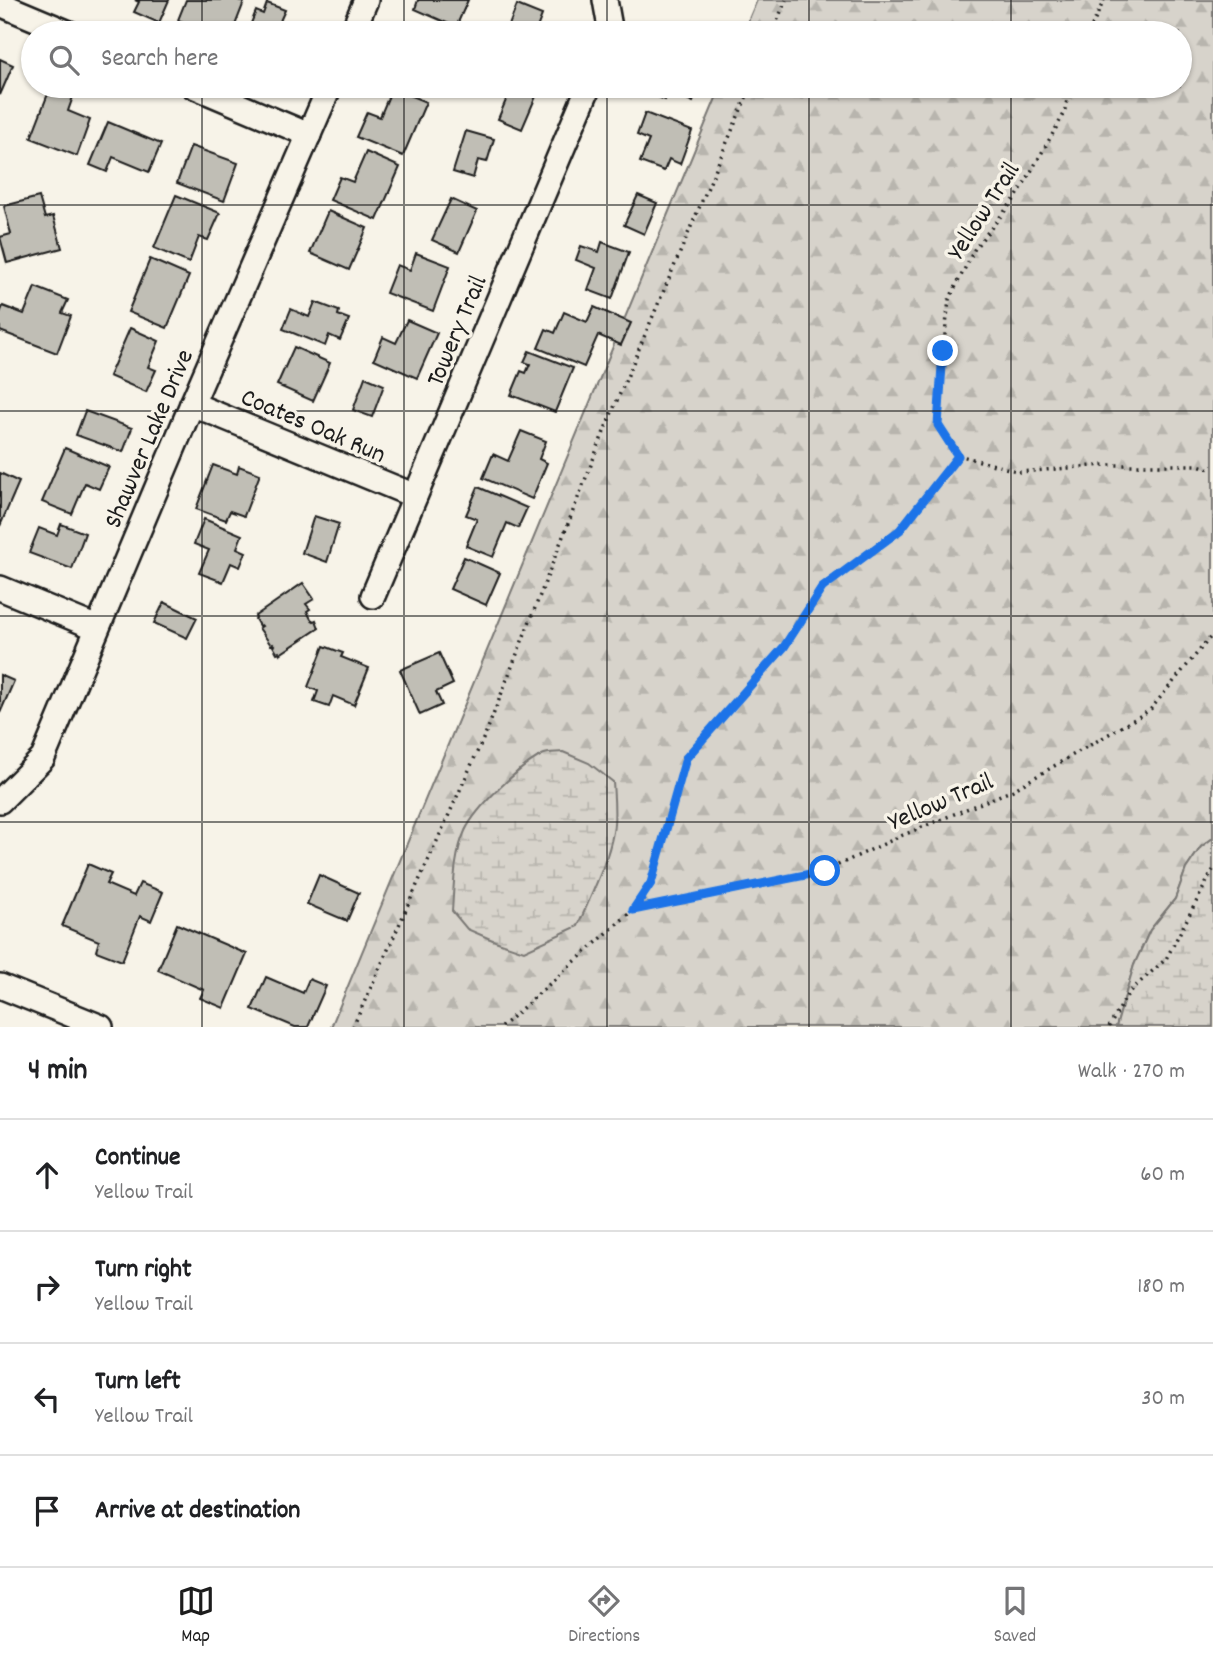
<!DOCTYPE html>
<html lang="en">
<head>
<meta charset="utf-8">
<style>
  body { margin:0; font-family:Dekko,sans-serif; background:#f6f6f6; color:#202124 }
  .stop { position:absolute; width:21px; height:21px; margin:-16px; border:5px solid #1a73e8; border-radius:50%; background:#fff }
  .stop.end { background:#1a73e8; border-color:#fff; box-shadow:0 2px 7px #0008 }
  .list { margin:0; padding:0; list-style:none }
  h2 { display:flex; justify-content:space-between; align-items:center; height:91px; margin:0; padding:0 28px; font-size:30px }
  h2 small { font-size:23px; font-weight:400; color:#757577 }
  .list li { display:grid; grid-template-columns:46px 1fr auto; gap:21px; align-items:center; box-sizing:border-box; height:112px; padding:0 28px; border-top:2px solid #e0e0e0 }
  .list b { display:block; font-size:26px; white-space:nowrap }
  .list p { margin:0; font-size:23px; white-space:nowrap; color:#757577 }
  .list em { font-size:23px; font-style:normal; color:#757577 }
  .icon { flex:none; width:38px; height:38px; fill:none; stroke:currentColor; stroke-width:2; stroke-linecap:round; stroke-linejoin:round }
  .map { position:relative; flex:none; width:1213px; height:1027px; overflow:hidden }
  .search { position:absolute; background:#fff; box-shadow:0 2px 5px #0004; left:21px; right:21px; top:21px; height:77px; display:flex; align-items:center; gap:18px; box-sizing:border-box; padding:0 24px; border-radius:38px; color:#757577; font-size:26px }
  .sheet { height:539px; background:#fff }
  nav { display:flex; justify-content:space-around; align-items:center; box-sizing:border-box; height:98px; border-top:2px solid #e0e0e0; background:#fff; font-size:19px; color:#757577 }
  nav a { display:grid; justify-items:center; gap:4px }
  nav .on { color:#1c1c1c }
  .map>svg:first-child { display:block }
</style>
</head>
<body>
<div class="map">
<svg width="1213" height="1027" viewBox="0 0 1213 1027">
  <defs>
    <pattern id="forest-firs" width="22" height="20" patternUnits="userSpaceOnUse" patternTransform="scale(1.75)"><rect width="22" height="20" fill="#d7d3cb"/><path d="M5 1l3.5 6h-7zM16 11l3.5 6h-7z" fill="#b8b5ae"/></pattern>
    <pattern id="wetland-marsh" width="20" height="14" patternUnits="userSpaceOnUse" patternTransform="scale(1.75)"><rect width="20" height="14" fill="#d7d3cb"/><path d="M1 5h8M5 5V1M11 12h8M15 12V8" fill="none" stroke="#b8b5ae"/></pattern>
  </defs>
  <rect width="100%" height="100%" fill="#f7f3e8"/>
  <filter id="ink" filterUnits="userSpaceOnUse"><feTurbulence type="fractalNoise" baseFrequency=".0143" numOctaves="2"/><feDisplacementMap in="SourceGraphic" scale="14" xChannelSelector="R" yChannelSelector="G"/><feConvolveMatrix kernelMatrix="1 2 1 2 8 2 1 2 1" color-interpolation-filters="sRGB"/></filter>
  <g filter="url(#ink)">
    <path fill="url(#forest-firs)" stroke="#7a7874" stroke-width="2" fill-rule="evenodd" d="M757 0H1213V838L1201 847 1186 869 1175 899 1150 930 1134 965 1116 1027H331L721 86H1180V33H743ZM519 770 606 861 594 886 466 829 488 801Z"/>
    <g fill="url(#wetland-marsh)" stroke="#7a7874" stroke-width="2">
      <path d="M563 752 589 763 613 782C614 799 616 816 613 832 608 862 590 897 578 926L524 951 495 941 467 929 452 911C454 884 454 855 465 831 476 807 519 767 542 755 548 752 556 753 563 752Z"/>
      <polygon points="1213,838 1213,1027 1116,1027 1134,965 1150,930 1175,899 1186,869 1201,847"/>
    </g>
    <g fill="#c0beb5" stroke="#1c1c1c" stroke-width="2">
      <polygon points="135,0 169,0 159,23 134,12 139,2"/>
      <polygon points="186,0 238,0 244,2 232,33 202,33 203,30 178,20"/>
      <polygon points="418,0 468,0 456,27 415,9"/>
      <polygon points="267,3 285,10 280,21 291,25 288,33 247,33 256,11 263,14"/>
      <polygon points="517,5 542,15 535,33 506,33"/>
      <polygon points="0,59 13,65 0,95"/>
      <polygon points="51,86 61,86 75,91 68,111 90,120 77,156 31,138"/>
      <polygon points="512,86 518,86 537,94 522,129 498,119"/>
      <polygon points="648,86 699,86 693,102 678,95 676,98 670,96 671,93 668,92 665,100 646,92"/>
      <polygon points="392,88 426,102 403,156 356,137 367,112 380,117"/>
      <polygon points="645,113 692,131 680,164 669,159 664,171 640,162 649,140 637,135"/>
      <polygon points="108,122 161,144 149,172 113,157 107,172 90,165"/>
      <polygon points="466,131 494,139 487,162 478,160 473,178 453,172"/>
      <polygon points="191,146 238,163 224,201 177,183"/>
      <polygon points="366,152 400,167 377,220 330,200 340,177 353,182"/>
      <polygon points="176,195 220,213 208,240 199,237 189,263 154,248"/>
      <polygon points="638,195 657,203 644,234 624,225"/>
      <polygon points="39,197 45,218 53,216 62,248 7,263 0,237 11,234 4,206"/>
      <polygon points="451,199 477,211 459,252 432,240"/>
      <polygon points="328,211 367,228 349,270 310,253"/>
      <polygon points="602,242 629,252 612,299 588,290 596,268 576,260 581,246 599,252"/>
      <polygon points="416,253 450,266 433,311 386,293 397,265 410,270"/>
      <polygon points="150,259 189,276 167,328 128,312"/>
      <polygon points="35,287 68,300 62,313 71,316 57,353 0,331 0,313 3,306 24,314"/>
      <polygon points="315,302 339,311 338,315 349,319 340,340 329,335 325,346 283,329 291,309 309,317"/>
      <polygon points="594,307 631,323 621,345 598,335 584,367 538,348 546,329 555,333 564,312 587,322"/>
      <polygon points="407,320 437,333 417,378 374,359 383,337 396,343"/>
      <polygon points="130,328 159,341 148,367 156,370 146,392 109,376"/>
      <polygon points="294,347 330,363 313,401 277,385"/>
      <polygon points="529,351 573,368 555,412 511,395 521,371 526,373 530,364 524,362"/>
      <polygon points="365,377 384,385 372,417 353,410"/>
      <polygon points="85,411 132,428 123,452 76,435"/>
      <polygon points="521,431 546,441 539,459 547,463 532,499 483,478 493,454 508,461"/>
      <polygon points="65,448 109,467 99,489 85,483 72,514 42,502"/>
      <polygon points="213,465 237,474 239,466 260,474 244,516 230,511 226,520 196,509"/>
      <polygon points="0,473 19,482 0,526"/>
      <polygon points="478,487 527,508 518,528 507,523 493,557 466,546 477,519 466,515"/>
      <polygon points="314,516 339,524 327,562 302,553"/>
      <polygon points="204,519 242,535 237,548 246,552 240,567 231,563 223,582 199,573 209,550 194,544"/>
      <polygon points="61,524 85,533 72,569 29,553 39,528 57,535"/>
      <polygon points="464,557 500,573 486,605 450,589"/>
      <polygon points="303,583 314,599 306,604 310,609 307,611 311,619 314,621 316,620 319,628 280,654 279,652 277,653 273,646 274,645 273,644 271,645 259,628 262,626 261,625 259,626 255,619 256,618 255,616"/>
      <polygon points="164,602 197,618 187,638 154,623"/>
      <polygon points="324,646 343,653 341,657 369,668 354,705 333,696 329,707 314,702 318,691 308,687"/>
      <polygon points="439,653 453,684 436,692 442,705 420,715 400,670"/>
      <polygon points="0,675 14,681 0,713"/>
      <polygon points="88,864 111,874 106,884 134,896 140,883 163,892 151,921 140,916 122,961 96,951 99,941 62,926"/>
      <polygon points="319,875 359,893 347,921 307,904"/>
      <polygon points="177,924 247,954 224,1008 200,998 204,990 158,970"/>
      <polygon points="266,977 303,993 309,979 326,986 308,1027 295,1027 252,1009"/>
    </g>
    <g fill="none" stroke-linecap="round" stroke-linejoin="round">
      <defs>
        <g id="street">
          <polyline points="605,0 611,33"/>
          <polyline points="0,4 69,33"/>
          <polyline points="352,33 366,0"/>
          <polyline points="193,86 309,135"/>
          <polyline points="192,404 415,496"/>
          <polyline points="0,588 97,628"/>
          <polyline points="373,596 589,86"/>
          <polyline points="0,801 43,758 192,404 330,86"/>
          <polyline points="0,986 101,1027"/>
        </g>
      </defs>
      <use href="#street" stroke="#1c1c1c" stroke-width="28"/>
      <g stroke="#1c1c1c" stroke-width="3.5" stroke-dasharray="2 5" stroke-linecap="butt">
        <polyline points="772,33 786,0"/>
        <polyline points="1089,33 1104,0"/>
        <polyline points="958,455 938,425 943,351 949,300 975,248 1017,196 1064,114 1070,86"/>
        <polyline points="958,455 1020,472 1105,465 1198,465 1213,470"/>
        <polyline points="633,910 825,871 903,835 1013,790 1150,710 1213,634"/>
        <polyline points="353,1027 488,728 607,424 751,86"/>
        <polyline points="501,1027 633,910 651,883 686,758 784,647 822,588 900,530 958,455"/>
        <polyline points="1109,1027 1129,992 1166,959 1213,870"/>
      </g>
      <use href="#street" stroke="#f7f3e8" stroke-width="23"/>
    </g>
  </g>
  <g fill="none" stroke-linecap="round" stroke-linejoin="round" filter="url(#ink)">
    <polyline stroke="#1a73e8" stroke-width="9" points="825,871 633,910 651,883 686,758 784,647 822,588 900,530 958,456 938,425 943,351"/>
  </g>
  <path fill="none" stroke="#1c1c1c" stroke-width="2" stroke-opacity="0.55" d="M202 0V33M404 0V33M607 0V33M809 0V33M1011 0V33M202 86V1027M404 86V1027M607 86V1027M809 86V1027M1011 86V1027M0 205H1213M0 411H1213M0 616H1213M0 822H1213"/>
  <g text-anchor="middle" stroke-width="7" stroke-linejoin="round" paint-order="stroke">
    <g font-size="26" fill="#1c1c1c" stroke="#f7f3e8">
      <text transform="translate(982 210) rotate(-57)" y="9">Yellow Trail</text>
      <text transform="translate(455 330) rotate(-67)" y="9">Towery Trail</text>
      <text transform="translate(314 424) rotate(23)" y="9">Coates Oak Run</text>
      <text transform="translate(147 438) rotate(-67)" y="9">Shawver Lake Drive</text>
      <text transform="translate(940 800) rotate(-23)" y="9">Yellow Trail</text>
    </g>
  </g>
</svg>
<div class="stop" style="left:825px;top:871px"></div>
<div class="stop end" style="left:943px;top:351px"></div>
<div class="search"><svg class="icon" aria-label="search" viewBox="0 0 24 24"><circle cx="10" cy="10" r="6"/><path d="M15 15l6 6"/></svg>Search here</div>
</div>
<section class="sheet">
<h2>4 min<small>Walk · 270 m</small></h2>
<ul class="list">
<li><svg class="icon" aria-label="ahead" viewBox="0 0 24 24"><path d="M12 20V5M6 11l6-6 6 6"/></svg><div><b>Continue</b><p>Yellow Trail</p></div><em>60 m</em></li>
<li><svg class="icon" aria-label="right" viewBox="0 0 24 24"><path d="M7 20v-9h11M14 6l5 5-5 5"/></svg><div><b>Turn right</b><p>Yellow Trail</p></div><em>180 m</em></li>
<li><svg class="icon" aria-label="left" viewBox="0 0 24 24"><path d="M17 20v-9H6M10 6l-5 5 5 5"/></svg><div><b>Turn left</b><p>Yellow Trail</p></div><em>30 m</em></li>
<li><svg class="icon" aria-label="arrive" viewBox="0 0 24 24"><path d="M6 21V4h12l-3 4 3 4H6"/></svg><div><b>Arrive at destination</b></div></li>
</ul>
</section>
<nav>
<a class="on"><svg class="icon" aria-label="map" viewBox="0 0 24 24"><path d="M3 6l6-2 6 2 6-2v14l-6 2-6-2-6 2zM9 4v14M15 6v14"/></svg>Map</a>
<a><svg class="icon" aria-label="directions" viewBox="0 0 24 24"><path d="M12 3l9 9-9 9-9-9zM9 14v-3h6M13 9l2 2-2 2"/></svg>Directions</a>
<a><svg class="icon" aria-label="saved" viewBox="0 0 24 24"><path d="M7 4h10v16l-5-4-5 4z"/></svg>Saved</a>
</nav>
</body>
</html>
